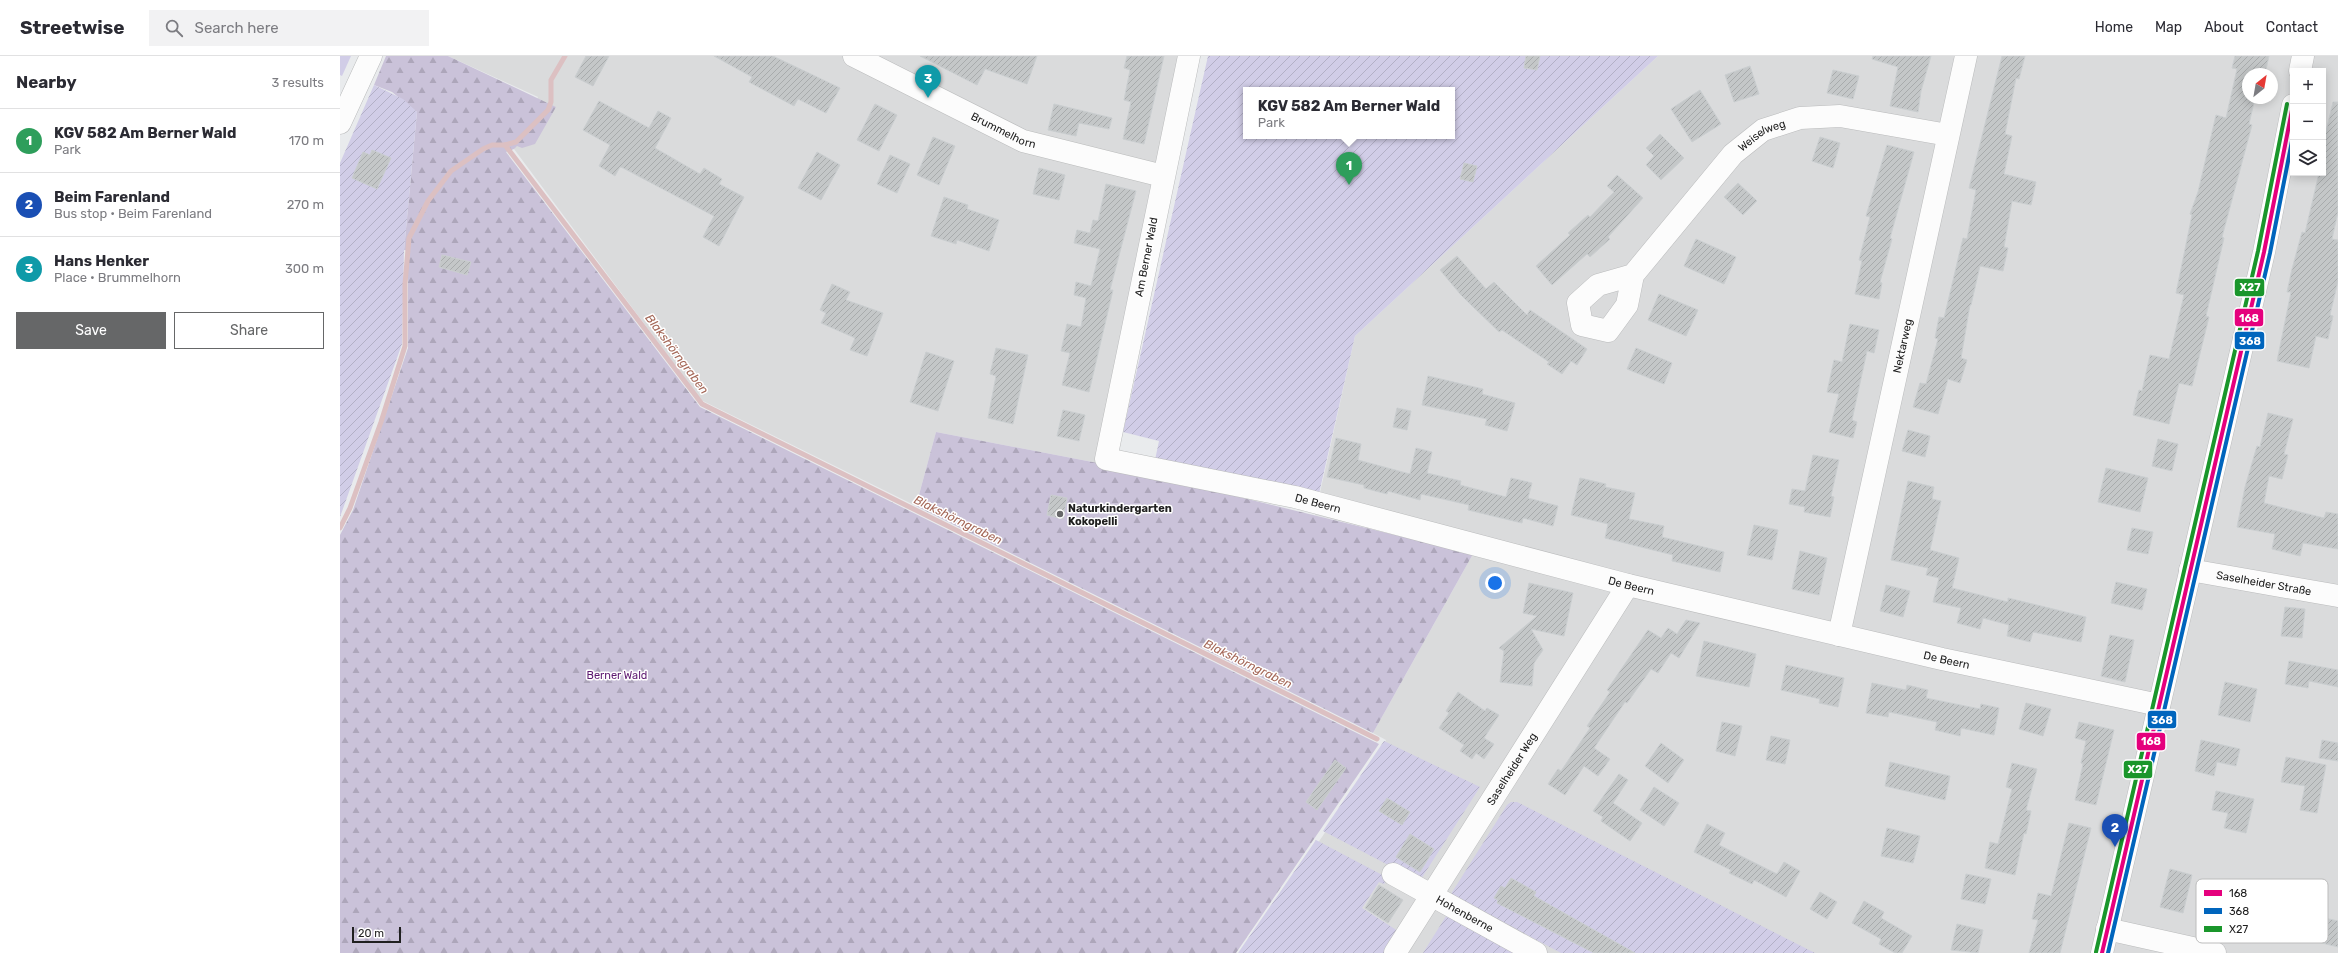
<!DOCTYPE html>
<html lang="en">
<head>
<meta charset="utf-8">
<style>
  body { margin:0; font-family:Rubik,sans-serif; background:#f2f2f3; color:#2b2b33 }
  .controls { position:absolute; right:12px; top:12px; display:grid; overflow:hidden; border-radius:0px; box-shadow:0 2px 10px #0003 }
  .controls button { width:36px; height:36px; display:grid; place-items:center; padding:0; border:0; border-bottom:1px solid #e1e1e2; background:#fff; color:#2b2b33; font:20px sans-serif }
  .compass { position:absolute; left:1902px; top:12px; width:36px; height:36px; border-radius:50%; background:#fff; box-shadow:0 2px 10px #0003; rotate:31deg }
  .scale { position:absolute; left:12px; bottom:10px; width:49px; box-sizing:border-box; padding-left:4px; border:2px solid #202020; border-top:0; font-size:11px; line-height:14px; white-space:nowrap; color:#202020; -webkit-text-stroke:3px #fff; paint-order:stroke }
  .you { position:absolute; left:1155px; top:527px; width:14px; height:14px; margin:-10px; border:3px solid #fff; border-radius:50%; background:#1a73e8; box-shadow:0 0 0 6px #1a73e833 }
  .badge { display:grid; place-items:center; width:26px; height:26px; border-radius:50%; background:#666768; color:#fff; font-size:13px; font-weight:700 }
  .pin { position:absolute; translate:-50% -33px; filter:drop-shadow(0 1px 2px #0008) }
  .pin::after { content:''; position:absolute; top:21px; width:14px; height:12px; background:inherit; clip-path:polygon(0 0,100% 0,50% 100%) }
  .popup { position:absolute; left:903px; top:31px; width:212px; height:52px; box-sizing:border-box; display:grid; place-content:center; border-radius:0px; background:#fff; filter:drop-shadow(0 1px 3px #0005); font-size:13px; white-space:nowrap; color:#7c7c81 }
  .popup b { font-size:15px; color:#2b2b33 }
  .popup::after { content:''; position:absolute; left:50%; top:100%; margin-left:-8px; border:8px solid transparent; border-top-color:#fff }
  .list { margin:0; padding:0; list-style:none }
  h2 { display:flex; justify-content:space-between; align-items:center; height:52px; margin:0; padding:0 16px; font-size:17px }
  h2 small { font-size:13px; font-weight:400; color:#7c7c81 }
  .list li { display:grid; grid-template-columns:26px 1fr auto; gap:12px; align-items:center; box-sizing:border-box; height:64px; padding:0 16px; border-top:1px solid #e1e1e2 }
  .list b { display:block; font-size:15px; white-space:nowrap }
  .list p { margin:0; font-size:13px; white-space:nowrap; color:#7c7c81 }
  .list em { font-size:13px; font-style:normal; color:#7c7c81 }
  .actions { display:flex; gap:8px; padding:12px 16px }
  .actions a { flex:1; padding:9px 0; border:1px solid #666768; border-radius:0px; text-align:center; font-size:14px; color:#666768 }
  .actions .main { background:#666768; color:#fff }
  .icon { flex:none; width:22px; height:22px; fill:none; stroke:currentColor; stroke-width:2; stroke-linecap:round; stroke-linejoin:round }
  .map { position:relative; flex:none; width:1998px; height:897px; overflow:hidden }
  header { display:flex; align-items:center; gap:24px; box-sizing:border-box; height:56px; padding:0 20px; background:#fff; border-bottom:1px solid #e1e1e2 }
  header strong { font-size:19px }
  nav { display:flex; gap:22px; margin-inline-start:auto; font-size:14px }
  .search { width:280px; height:36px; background:#f2f2f3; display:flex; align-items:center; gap:10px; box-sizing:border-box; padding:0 14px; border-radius:0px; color:#7c7c81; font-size:15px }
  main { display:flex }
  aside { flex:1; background:#fff }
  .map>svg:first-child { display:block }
</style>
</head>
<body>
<header>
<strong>Streetwise</strong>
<div class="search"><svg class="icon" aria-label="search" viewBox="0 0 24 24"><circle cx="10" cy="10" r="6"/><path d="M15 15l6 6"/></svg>Search here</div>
<nav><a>Home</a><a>Map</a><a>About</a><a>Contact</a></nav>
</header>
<main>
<aside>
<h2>Nearby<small>3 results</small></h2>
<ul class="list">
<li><span class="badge" style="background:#2e9e5b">1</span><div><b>KGV 582 Am Berner Wald</b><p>Park</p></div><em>170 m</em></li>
<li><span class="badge" style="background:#1a4fb4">2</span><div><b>Beim Farenland</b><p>Bus stop · Beim Farenland</p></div><em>270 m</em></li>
<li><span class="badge" style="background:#0f9aa8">3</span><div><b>Hans Henker</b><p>Place · Brummelhorn</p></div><em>300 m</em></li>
</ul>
<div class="actions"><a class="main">Save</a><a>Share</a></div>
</aside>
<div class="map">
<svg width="1998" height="897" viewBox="0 0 1998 897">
  <defs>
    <pattern id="forest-firs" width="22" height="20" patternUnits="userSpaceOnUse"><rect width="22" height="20" fill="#cac2d9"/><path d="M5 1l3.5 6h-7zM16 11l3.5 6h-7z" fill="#ada6ba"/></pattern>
    <pattern id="garden-furrows" width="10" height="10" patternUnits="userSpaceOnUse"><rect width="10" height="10" fill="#d1cde7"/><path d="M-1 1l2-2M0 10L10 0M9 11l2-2" fill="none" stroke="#b3b0c6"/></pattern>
    <pattern id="building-hatch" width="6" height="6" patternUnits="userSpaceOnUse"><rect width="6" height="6" fill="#c4c7c8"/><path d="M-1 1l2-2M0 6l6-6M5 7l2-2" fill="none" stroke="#a8abac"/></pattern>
  </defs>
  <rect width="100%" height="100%" fill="#e9ebed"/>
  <g fill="#dadbdc" fill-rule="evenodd">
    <polygon points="108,0 852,0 768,409 596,376 576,450 361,344 174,93 198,41"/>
    <path d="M1318 0H1998V897H899L982 781 1046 684 1033 677 1133 498 975 459 1015 280ZM1953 15H1983V117H1953ZM1908 18H1932V42H1908Z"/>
  </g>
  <polygon fill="#d1cde7" points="0,0 11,0 2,20 0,19"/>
  <g fill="url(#forest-firs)">
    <polygon points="46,0 108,0 216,51 195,88 182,92 177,90 174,93 166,96 360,351 1039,688 896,897 0,897 0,479 13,454 68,292 68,212 70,195 64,194 77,56 52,36 34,29"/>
    <polygon points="596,376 768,409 1133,498 1033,677 576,450"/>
  </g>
  <g fill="url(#garden-furrows)" fill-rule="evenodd">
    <path d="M868 0H1318L1015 280 978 442 815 404 819 385 783 376ZM906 34H1112V80H906Z"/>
    <polygon points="34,29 63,43 77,56 64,194 62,288 0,461 0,107"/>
    <polygon points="1044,685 1140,731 1081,823 1077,824 983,775"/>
    <polygon points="1171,746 1177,746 1475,897 1221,897 1111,838 1167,749"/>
    <polygon points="976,784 1048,822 1044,828 1039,826 1022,852 1058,875 1044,897 898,897"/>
    <polygon points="1108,857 1179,897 1083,897"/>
  </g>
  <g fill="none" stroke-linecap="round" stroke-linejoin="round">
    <g stroke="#dcc0c2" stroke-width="5">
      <polyline points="165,89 362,348 1037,683"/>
      <polyline points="0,472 10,452 41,366 65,290 65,228 69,182 88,145 111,115 143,93 152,89 165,89 176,86 208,54 211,46 211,24 225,0"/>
    </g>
  </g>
  <g fill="url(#building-hatch)" stroke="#caced0">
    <polygon points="246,0 269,0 253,30 235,21"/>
    <polygon points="374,0 433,0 500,32 486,57 458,43 454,50 409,26 412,21"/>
    <polygon points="580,0 697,0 687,28 645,13 637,29"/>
    <polygon points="787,0 824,0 804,88 783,83 791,46 784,44 790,14 784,12"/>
    <polygon points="1186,0 1200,0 1197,14 1184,12"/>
    <polygon points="1533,0 1591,0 1581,35 1578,56 1550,50 1558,11 1532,3"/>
    <polygon points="1662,0 1685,0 1679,23 1676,22 1665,78 1672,80 1664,118 1696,126 1691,149 1672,145 1664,191 1668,192 1663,215 1640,210 1631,249 1630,249 1621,302 1627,304 1620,327 1608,323 1598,358 1573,351 1580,327 1586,328 1598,283 1595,282 1599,261 1604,262 1623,182 1627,183 1636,134 1629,132"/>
    <polygon points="1895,0 1929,0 1925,18 1908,18 1908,42 1915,42 1909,68 1912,69 1882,181 1884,182 1866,260 1869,261 1852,330 1839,327 1829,368 1793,359 1799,334 1802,335 1810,299 1829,303 1844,239 1836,237 1852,159 1850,158 1858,136 1876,59 1886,62 1897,13 1892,12"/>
    <polygon points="1410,10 1419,38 1394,46 1385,19"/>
    <polygon points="1493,14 1519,20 1513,43 1487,37"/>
    <polygon points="1360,34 1381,68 1352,86 1331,53"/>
    <polygon points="259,45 309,72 318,55 331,62 315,92 360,118 364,112 382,123 379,128 404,141 379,190 363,181 374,160 283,112 280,111 275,120 259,110 270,89 243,74"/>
    <polygon points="1993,46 1998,46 1998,156 1992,183 1998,184 1998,225 1990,259 1993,260 1988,283 1976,280 1969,312 1937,305 1951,236 1947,236 1952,213 1962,176 1965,177 1979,117 1983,117 1983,88"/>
    <polygon points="535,48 557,59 539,95 517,84"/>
    <polygon points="714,48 772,62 769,73 739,67 736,80 708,74"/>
    <polygon points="1320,78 1344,102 1321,124 1306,109 1314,100 1306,92"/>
    <polygon points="593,81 615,90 599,129 577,119"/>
    <polygon points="1480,81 1500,87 1493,112 1472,105"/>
    <polygon points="1547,89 1574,96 1550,182 1552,183 1540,226 1542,227 1539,243 1515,238 1522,205 1519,204 1530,161 1526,160"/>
    <polygon points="32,94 51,102 37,133 12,122 23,96 30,99"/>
    <polygon points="477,96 500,109 481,144 458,132"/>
    <polygon points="550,99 570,108 557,137 537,128"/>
    <polygon points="1124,107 1137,110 1133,126 1120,123"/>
    <polygon points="699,112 725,119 719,144 693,138"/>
    <polygon points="1277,119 1303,142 1268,181 1270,183 1250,201 1247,198 1212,229 1196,210 1230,179 1228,177 1248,159 1250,161 1274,136 1267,130"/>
    <polygon points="1398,127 1417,145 1403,159 1384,141"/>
    <polygon points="766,128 796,135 770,234 773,234 749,336 722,329 730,297 721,295 727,268 741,271 746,242 734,239 736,226 751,230 760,193 734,187 737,174 750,177 753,164 758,165"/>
    <polygon points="604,141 628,149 627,153 659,164 649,195 617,184 616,188 591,180"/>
    <polygon points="1356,183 1396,201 1384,228 1344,210"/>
    <polygon points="102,199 131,206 127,219 99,211"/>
    <polygon points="1117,200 1146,233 1154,226 1187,259 1190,254 1247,293 1237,309 1231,305 1222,318 1207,308 1209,306 1162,274 1159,276 1121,239 1100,214"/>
    <polygon points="492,228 510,236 506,244 543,257 527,300 510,294 515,282 481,267 486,257 480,254"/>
    <polygon points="1319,238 1358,254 1346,280 1308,264"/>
    <polygon points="1510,268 1539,274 1534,297 1527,295 1512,364 1517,366 1513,382 1489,376 1499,338 1487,336 1494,304 1502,306"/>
    <polygon points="656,292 688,299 673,368 648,362 656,320 650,318"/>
    <polygon points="1296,292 1332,307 1324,328 1287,313"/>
    <polygon points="586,296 614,305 598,355 570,346"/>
    <polygon points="1088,320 1143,333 1142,338 1175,347 1167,375 1145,369 1147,363 1082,349"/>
    <polygon points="1057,352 1071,355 1067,374 1053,371"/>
    <polygon points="723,354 745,359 739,385 717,380"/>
    <polygon points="1928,357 1953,363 1944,398 1948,399 1942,423 1929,420 1924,447 1984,462 1986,456 1998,458 1998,493 1963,487 1960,500 1932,493 1935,478 1897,471 1905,431 1917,390 1920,391"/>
    <polygon points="1568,374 1590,380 1585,401 1562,395"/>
    <polygon points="996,382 1021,388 1018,404 1070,418 1076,392 1092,396 1087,417 1121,425 1120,429 1166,441 1171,422 1192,427 1188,442 1218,450 1213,470 1183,462 1182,467 1128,454 1129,449 1081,438 1080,444 1048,435 1047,438 1024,432 1024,429 987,421"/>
    <polygon points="1818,383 1838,388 1832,415 1812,410"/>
    <polygon points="1473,399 1499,404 1491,440 1494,441 1490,461 1464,456 1465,451 1449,448 1452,433 1465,435"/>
    <polygon points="1766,412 1808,422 1800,456 1758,446"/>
    <polygon points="1240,422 1266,428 1265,431 1295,437 1289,463 1324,470 1322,481 1384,496 1380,516 1332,505 1333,499 1265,482 1268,468 1231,459"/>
    <polygon points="1568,425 1594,431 1592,443 1601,445 1590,494 1619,502 1612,532 1668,546 1668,542 1746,561 1741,586 1693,576 1690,586 1667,580 1669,569 1643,562 1640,573 1617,567 1621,552 1593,546 1599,522 1586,519 1588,512 1551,504"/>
    <polygon points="711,439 727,442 723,463 707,459"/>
    <polygon points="1414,469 1438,474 1432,504 1407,499"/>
    <polygon points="1792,472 1813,476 1808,498 1787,494"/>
    <polygon points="1460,495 1487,502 1479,539 1452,533"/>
    <polygon points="1776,526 1807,533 1802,554 1771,547"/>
    <polygon points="1189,527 1233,537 1224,580 1191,573 1203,594 1194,607 1192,630 1160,626 1164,595 1159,592 1197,560 1183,557"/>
    <polygon points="1546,529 1570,535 1563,561 1540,555"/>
    <polygon points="1945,551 1965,553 1962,582 1941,580"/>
    <polygon points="1346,564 1360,567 1339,602 1331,597 1318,617 1311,613 1287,647 1285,646 1254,692 1270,703 1258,720 1244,710 1225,739 1208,728 1218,713 1221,715 1250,672 1247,670 1270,636 1267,634 1308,574 1321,582 1328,572 1337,578"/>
    <polygon points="1770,579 1794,584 1785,626 1761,620"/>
    <polygon points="1364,585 1416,598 1409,631 1356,620"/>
    <polygon points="1949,605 1998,614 1998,631 1969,625 1968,632 1945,628"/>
    <polygon points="1446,609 1504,622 1498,651 1479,647 1480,643 1441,634"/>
    <polygon points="1885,626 1917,633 1910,666 1878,659"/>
    <polygon points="1532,627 1566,634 1567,629 1588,634 1586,642 1640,653 1641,648 1659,652 1654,679 1621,672 1620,680 1595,674 1597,666 1549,656 1548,661 1526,657"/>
    <polygon points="1118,636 1145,655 1147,652 1159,659 1144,682 1154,688 1144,703 1136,697 1132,703 1120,695 1124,689 1099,672 1109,657 1106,655"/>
    <polygon points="1686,647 1711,653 1703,680 1679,673"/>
    <polygon points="1382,666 1402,670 1395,700 1376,695"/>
    <polygon points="1739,666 1774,674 1756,749 1735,744 1743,708 1741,707 1746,685 1735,682"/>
    <polygon points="1431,680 1450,684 1445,708 1426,704"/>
    <polygon points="1861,684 1900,693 1896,710 1877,706 1874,720 1855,715"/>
    <polygon points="1982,684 1998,687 1998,705 1979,702"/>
    <polygon points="1321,687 1344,704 1328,727 1305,710"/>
    <polygon points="1946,701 1986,709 1977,757 1960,754 1965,730 1941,726"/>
    <polygon points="995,704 1006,712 977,754 966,746"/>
    <polygon points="1550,706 1610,720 1605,744 1545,730"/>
    <polygon points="1672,707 1697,713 1686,754 1691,755 1686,778 1684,777 1675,819 1645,812 1650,786 1658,788 1672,733 1666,731"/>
    <polygon points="1279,718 1288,724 1273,747 1302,767 1290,785 1261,765 1263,761 1253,755"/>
    <polygon points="1314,731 1339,747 1324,770 1300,754"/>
    <polygon points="1876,735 1914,743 1906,777 1884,772 1888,757 1872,754"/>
    <polygon points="1047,742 1070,756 1062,769 1039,755"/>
    <polygon points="1729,767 1751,772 1720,897 1689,897 1698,864 1692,863 1698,837 1711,840"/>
    <polygon points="1367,768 1385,777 1379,789 1437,818 1444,806 1460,815 1446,841 1414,824 1412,828 1389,817 1391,814 1354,796"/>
    <polygon points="1547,772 1580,780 1573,807 1541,800"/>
    <polygon points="1070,778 1094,793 1080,816 1056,801"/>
    <polygon points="1830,813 1852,819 1843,857 1820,851"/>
    <polygon points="1626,818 1651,823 1645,848 1621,843"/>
    <polygon points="1171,822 1196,836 1194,840 1295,897 1254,897 1157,847 1158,844 1154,842 1161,830 1165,832"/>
    <polygon points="1876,828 1904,834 1901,849 1936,857 1939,844 1960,848 1958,856 1998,865 1998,891 1966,883 1967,881 1898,865 1897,869 1868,863"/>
    <polygon points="1039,829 1063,844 1048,867 1025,852"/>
    <polygon points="1480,836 1497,846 1487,863 1470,853"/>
    <polygon points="1524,845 1544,856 1541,862 1572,880 1562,897 1555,897 1539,888 1541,883 1512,867"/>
    <polygon points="1617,868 1643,874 1638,897 1611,894"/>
  </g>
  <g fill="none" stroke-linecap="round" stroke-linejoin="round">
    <defs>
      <g id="minor">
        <path id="s1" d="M514 0 683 85 823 120"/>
        <path id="s2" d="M849 0 766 403 955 441 1288 529 1602 603 1819 649"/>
        <polyline points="1960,15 1963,0"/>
        <polyline points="0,67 31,0"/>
        <path id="s3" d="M1293 219 1258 229 1238 247 1242 269 1268 275 1287 249 1293 219 1393 98 1423 74 1460 62 1500 60 1608 79"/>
        <path id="s4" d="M1850 514 1998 540"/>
        <path id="s5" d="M1499 579 1626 0"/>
        <path id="s6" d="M1053 818 1196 897"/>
        <polyline points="1767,873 1875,897"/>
        <path id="s7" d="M1055 897 1288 529"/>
        <polyline points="1762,897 1924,196 1953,49"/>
      </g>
    </defs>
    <use href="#minor" stroke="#babbbc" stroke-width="23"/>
    <use href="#minor" stroke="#fcfcfc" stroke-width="22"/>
    <defs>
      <polyline id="bus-1" points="1762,897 1924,196 1953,49"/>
      <polyline id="bus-2" points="1768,897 1930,197 1953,80"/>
      <polyline id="bus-3" points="1756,896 1918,195 1947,48"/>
    </defs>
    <use href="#bus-1" stroke="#fff" stroke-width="7"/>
    <use href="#bus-2" stroke="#fff" stroke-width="7"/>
    <use href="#bus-3" stroke="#fff" stroke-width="7"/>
    <use href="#bus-1" stroke="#e5007d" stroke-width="4"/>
    <use href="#bus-2" stroke="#0065bd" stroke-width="4"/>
    <use href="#bus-3" stroke="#1a962b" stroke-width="4"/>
  </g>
  <circle fill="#666768" stroke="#fff" stroke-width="1.5" cx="720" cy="458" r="4"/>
  <g text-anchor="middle" stroke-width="3" stroke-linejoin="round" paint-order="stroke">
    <g font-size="11" fill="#202020" stroke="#fff">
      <text dy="4" stroke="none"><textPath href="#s1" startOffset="167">Brummelhorn</textPath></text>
      <text dy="4" stroke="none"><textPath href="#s3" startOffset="367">Weiselweg</textPath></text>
      <text transform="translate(806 201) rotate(-79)" y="4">Am Berner Wald</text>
      <text dy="4" stroke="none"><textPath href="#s5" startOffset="296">Nektarweg</textPath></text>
      <text dy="4" stroke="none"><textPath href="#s2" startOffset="628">De Beern</textPath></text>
      <text dy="4" stroke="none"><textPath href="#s4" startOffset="75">Saselheider Straße</textPath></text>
      <text dy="4" stroke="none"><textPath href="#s2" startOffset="952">De Beern</textPath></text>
      <text dy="4" stroke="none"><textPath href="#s2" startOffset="1276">De Beern</textPath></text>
      <text dy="4" stroke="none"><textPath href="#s7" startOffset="218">Saselheider Weg</textPath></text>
      <text dy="4" stroke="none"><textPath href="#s6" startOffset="82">Hohenberne</textPath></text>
    </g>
    <g font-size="11" font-weight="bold" fill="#202020" stroke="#fff" text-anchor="start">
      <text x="728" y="456">Naturkindergarten<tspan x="728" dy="13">Kokopelli</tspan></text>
    </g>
    <g font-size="11" fill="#5e1a71" stroke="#fff">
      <text x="277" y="623">Berner Wald</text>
    </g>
    <g font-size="12" font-style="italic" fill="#a46757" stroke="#fff">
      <text transform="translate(337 298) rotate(53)" y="4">Blakshörngraben</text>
      <text transform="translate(618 464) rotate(26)" y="4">Blakshörngraben</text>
      <text transform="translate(908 608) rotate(26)" y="4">Blakshörngraben</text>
    </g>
  </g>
  <rect x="1856" y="823" width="132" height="64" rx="6" fill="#fff" stroke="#bcbcbc" stroke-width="1"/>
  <rect x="1864" y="834" width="18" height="6" fill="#e5007d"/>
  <rect x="1864" y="852" width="18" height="6" fill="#0065bd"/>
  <rect x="1864" y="870" width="18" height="6" fill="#1a962b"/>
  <g font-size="11" fill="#202020">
    <text x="1889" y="841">168</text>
    <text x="1889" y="859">368</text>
    <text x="1889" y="877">X27</text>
  </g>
  <g stroke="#fff" stroke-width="1.5">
    <rect x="1894" y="222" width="31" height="19" rx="4" fill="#1a962b"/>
    <rect x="1894" y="252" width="30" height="19" rx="4" fill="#e5007d"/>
    <rect x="1894" y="275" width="31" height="19" rx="4" fill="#0065bd"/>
    <rect x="1807" y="654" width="30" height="19" rx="4" fill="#0065bd"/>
    <rect x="1796" y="676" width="30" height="19" rx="4" fill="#e5007d"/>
    <rect x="1783" y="704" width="30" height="19" rx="4" fill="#1a962b"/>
  </g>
  <g font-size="11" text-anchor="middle" font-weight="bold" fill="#fff">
    <text x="1910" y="235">X27</text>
    <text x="1909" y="266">168</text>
    <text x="1910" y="289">368</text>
    <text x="1822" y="668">368</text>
    <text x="1811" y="689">168</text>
    <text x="1798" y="717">X27</text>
  </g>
</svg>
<div class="controls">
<button>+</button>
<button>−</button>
<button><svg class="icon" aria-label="layers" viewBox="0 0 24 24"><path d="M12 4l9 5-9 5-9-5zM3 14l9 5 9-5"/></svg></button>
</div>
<svg class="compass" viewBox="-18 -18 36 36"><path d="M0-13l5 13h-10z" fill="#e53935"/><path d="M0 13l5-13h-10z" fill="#7c7c81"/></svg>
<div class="scale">20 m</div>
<div class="you"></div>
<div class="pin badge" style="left:1009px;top:129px;background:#2e9e5b">1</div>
<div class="popup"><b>KGV 582 Am Berner Wald</b>Park</div>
<div class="pin badge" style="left:1775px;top:791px;background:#1a4fb4">2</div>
<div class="pin badge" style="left:588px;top:42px;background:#0f9aa8">3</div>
</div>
</main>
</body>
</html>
